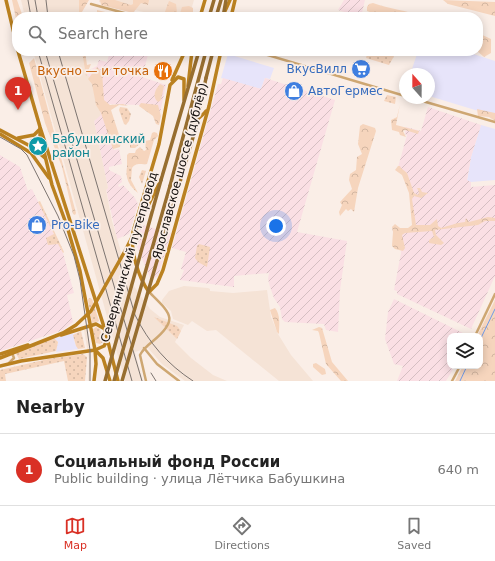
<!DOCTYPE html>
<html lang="en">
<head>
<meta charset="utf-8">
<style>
  body { margin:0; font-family:"DejaVu Sans",sans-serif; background:#f2f2f2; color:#222 }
  .controls { position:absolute; right:12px; bottom:12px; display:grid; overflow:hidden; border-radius:8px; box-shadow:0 2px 10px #0003 }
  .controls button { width:36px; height:36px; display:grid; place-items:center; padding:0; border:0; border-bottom:1px solid #e0e0e0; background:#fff; color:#222; font:20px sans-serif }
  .compass { position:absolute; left:399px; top:68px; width:36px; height:36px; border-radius:50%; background:#fff; box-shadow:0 2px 10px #0003; rotate:339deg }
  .you { position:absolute; left:276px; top:226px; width:14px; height:14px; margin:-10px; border:3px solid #fff; border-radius:50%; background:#1a73e8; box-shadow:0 0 0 6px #1a73e833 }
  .badge { display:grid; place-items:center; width:26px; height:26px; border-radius:50%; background:#d93025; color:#fff; font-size:13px; font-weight:700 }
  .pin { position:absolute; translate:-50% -33px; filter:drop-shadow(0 1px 2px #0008) }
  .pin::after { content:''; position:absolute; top:21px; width:14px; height:12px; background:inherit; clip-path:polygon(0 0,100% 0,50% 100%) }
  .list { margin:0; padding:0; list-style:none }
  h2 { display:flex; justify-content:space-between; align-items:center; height:52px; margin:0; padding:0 16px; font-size:17px }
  h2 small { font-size:13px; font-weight:400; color:#767676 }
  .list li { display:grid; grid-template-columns:26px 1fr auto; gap:12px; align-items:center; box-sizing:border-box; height:72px; padding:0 16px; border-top:1px solid #e0e0e0 }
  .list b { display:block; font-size:15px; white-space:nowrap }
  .list p { margin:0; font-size:13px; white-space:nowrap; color:#767676 }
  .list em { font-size:13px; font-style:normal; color:#767676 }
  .icon { flex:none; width:22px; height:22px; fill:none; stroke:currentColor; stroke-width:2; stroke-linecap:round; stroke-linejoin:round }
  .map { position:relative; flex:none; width:495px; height:381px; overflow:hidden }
  .search { position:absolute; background:#fff; box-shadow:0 2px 10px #0003; left:12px; right:12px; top:12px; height:44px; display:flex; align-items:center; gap:10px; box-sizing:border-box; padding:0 14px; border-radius:16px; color:#767676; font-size:15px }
  .sheet { height:124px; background:#fff }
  nav { display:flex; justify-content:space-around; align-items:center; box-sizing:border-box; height:56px; border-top:1px solid #e0e0e0; background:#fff; font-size:11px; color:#767676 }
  nav a { display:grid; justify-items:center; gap:2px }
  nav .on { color:#d93025 }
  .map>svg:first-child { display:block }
</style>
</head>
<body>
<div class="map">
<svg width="495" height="381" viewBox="0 0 495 381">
  <defs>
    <pattern id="industrial-furrows" width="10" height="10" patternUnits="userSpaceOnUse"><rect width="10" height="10" fill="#fadfe4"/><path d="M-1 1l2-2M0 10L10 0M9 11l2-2" fill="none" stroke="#d5bec2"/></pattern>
    <pattern id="green-dots" width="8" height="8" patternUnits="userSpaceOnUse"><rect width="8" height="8" fill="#f6d5bd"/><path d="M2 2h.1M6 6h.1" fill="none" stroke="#d2b6a1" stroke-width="1.8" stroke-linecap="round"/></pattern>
    <pattern id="forest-crowns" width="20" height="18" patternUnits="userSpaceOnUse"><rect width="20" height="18" fill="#f6d5bd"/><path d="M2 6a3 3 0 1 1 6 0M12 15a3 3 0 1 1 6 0" fill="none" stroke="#d2b6a1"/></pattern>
  </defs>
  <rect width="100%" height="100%" fill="#faeee7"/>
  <g fill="#e7e4fa">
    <polygon points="418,51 464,51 495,61 495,116 429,96 429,74 409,74 411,72"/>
    <polygon points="228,54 274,68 270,79 265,78 261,89 221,78"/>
    <polygon points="481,125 495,129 495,180 471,182 467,181 471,157"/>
    <polygon points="76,333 74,334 74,340 76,346 79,349 56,352 58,342 54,338"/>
  </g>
  <g fill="url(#industrial-furrows)">
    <polygon points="344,0 365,0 361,17 338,10"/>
    <polygon points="110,51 149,51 142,77 166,85 160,113 140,105 105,104 114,150 119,149 122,164 109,167 109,170 121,176 122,182 118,185 119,187 123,185 135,198 138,204 129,234 117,239 106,189 108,188 94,121 100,115 86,72 97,66 99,60 107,62"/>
    <polygon points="223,78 261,89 265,78 335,100 297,232 347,241 340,290 338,332 326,330 324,324 285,322 282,319 280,307 274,298 270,287 268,279 269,273 234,276 234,287 180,280 184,270 181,269 186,252 172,248 218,84 221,84"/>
    <polygon points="428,107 481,125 471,157 467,180 471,182 471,187 495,185 495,276 471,329 397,294 397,291 394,290 401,253 399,232 412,230 413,216 411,191 402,174 397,171 407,135 405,134 406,127 421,131"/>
    <polygon points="0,155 20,167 28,191 32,189 63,253 74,293 67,295 73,322 63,330 0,351"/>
    <polygon points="142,225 171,233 158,276 151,280 135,242"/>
    <polygon points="394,299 469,336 450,336 450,366 455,366 446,381 397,381 403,366 394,364 385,339 388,312"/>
  </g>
  <g fill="#f5e3d6">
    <polygon points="21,0 81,0 81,17 25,17"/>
    <polygon points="99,0 194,0 189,17 166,17 99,2"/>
    <polygon points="33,51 84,51 86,72 92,81 101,115 94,121 108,188 106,190 112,221 129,279 150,309 160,317 184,325 175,342 191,358 213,375 227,381 185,381 162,364 148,348 135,352 143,381 125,381"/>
    <polygon points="184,286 208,288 210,289 210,291 233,293 267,290 271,317 278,334 291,355 313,381 279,381 216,330 207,331 192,321 188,325 173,319 171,311 162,303 162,300 169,291"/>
    <polygon points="84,330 87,330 91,356 90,381 88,381 89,360"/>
  </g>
  <g fill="url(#green-dots)">
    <polygon points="368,51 397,51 389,65 366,58"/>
    <polygon points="387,95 396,97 395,104 384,101"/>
    <polygon points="120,107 127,108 131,114 129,121 126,125 124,124 119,110"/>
    <polygon points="136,137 142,142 135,148 130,148 130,139"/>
    <path d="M127 167 132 168 131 180 138 193C129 186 125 178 127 167Z"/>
    <polygon points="142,170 146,171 142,184 139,177"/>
    <polygon points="40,201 64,252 63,253 58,244 48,245 46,238 54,234 38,202"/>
    <polygon points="199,244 210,247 207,267 198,262 195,258 197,246"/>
    <polygon points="89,298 92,299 99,321 92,323 88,300"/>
    <polygon points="154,317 177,326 181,331 177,339"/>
    <polygon points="96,327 100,329 103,342 100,344 96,343 92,330"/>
    <polygon points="81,331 85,348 78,349 76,346 73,335"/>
    <polygon points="54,338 58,342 56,351 19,359 15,352"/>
    <polygon points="83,354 87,357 85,381 68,381 64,361 5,374 6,381 0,381 0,370 48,359"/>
  </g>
  <g fill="url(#forest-crowns)">
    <polygon points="12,0 17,0 23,17 17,17 17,23"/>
    <polygon points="79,0 89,0 82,12 82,17 79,17"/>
    <polygon points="100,0 115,0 131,5 133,4 133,0 149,0 148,5 141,3 133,13 101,5"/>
    <polygon points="443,0 495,2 495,16 448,4"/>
    <polygon points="169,1 176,4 177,12 175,17 163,17"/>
    <path d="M373 3C389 9 407 10 423 17H384L382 15H378L367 11V7L369 4Z"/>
    <polygon points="189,6 193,8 193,17 179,17 182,7"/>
    <polygon points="97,10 118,15 120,17 109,17 107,15 97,17"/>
    <polygon points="478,33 491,39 491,53 484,57 477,51"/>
    <polygon points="82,51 85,51 87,65 91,64 86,76"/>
    <polygon points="34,58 76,213 75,215 73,214 62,167 45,123 29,63"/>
    <polygon points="97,67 102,72 104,100 110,105 123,104 128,106 119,105 111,110 121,141 120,147 113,149 101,113 96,105 92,84 88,79"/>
    <path d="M160 84 164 86 161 100 158 102C151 96 156 89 160 84Z"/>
    <polygon points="141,103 158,105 161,116 159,125 156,124 153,116 139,106"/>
    <polygon points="400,104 396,125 419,131 418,134 405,130 403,131 406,137 400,135 399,132 392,130 391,120 397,117"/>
    <polygon points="477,109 495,113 495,121 489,117 478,116"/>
    <polygon points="363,124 375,128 376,131 358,188 354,212 351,209 348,211 346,209 340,216 339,212 342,205 340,202 352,189 349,180 350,174 356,170 357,157 362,154 358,144 360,126"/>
    <path d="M154 132 157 133 158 136 154 140 147 164C140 165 137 162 132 168L127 167V155L129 153H135L136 150 140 147 144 151 146 150 145 141 150 140 152 133Z"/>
    <path d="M398 166H400L401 168 407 173 414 193 418 195 419 192 417 188H420L422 192 428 193 421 198 414 196 412 199 416 225H430L437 219 438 226 441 228C449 226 455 223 465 222L466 218 469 222 488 217 495 218V221H485L478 225 435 230 436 235 444 243 441 245 429 243V240L434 237 432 231 405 233 402 235 405 248 403 251 395 249 392 246 393 232 392 227 395 224 400 228H408L412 225 409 193 402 175 395 170Z"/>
    <polygon points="495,300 495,381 455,381 463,366 480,366 480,336 477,336"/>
    <path d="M275 308C281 315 279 326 279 334L277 332 270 310Z"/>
    <polygon points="319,327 322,328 332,362 348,381 341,381 326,364 319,333 318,331 312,330"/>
    <polygon points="316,363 325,369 326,374 322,375 313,367 313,364"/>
  </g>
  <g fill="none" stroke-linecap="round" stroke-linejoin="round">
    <g stroke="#709ae8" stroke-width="1">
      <polyline points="480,340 495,309"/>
      <polyline points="460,381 467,366"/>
    </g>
    <g stroke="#cea772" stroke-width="2.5">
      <polyline points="91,4 139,17"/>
      <polyline points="254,51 405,96"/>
      <polyline points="412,98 495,122"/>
      <polyline points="475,336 495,294"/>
      <polyline points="144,348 157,364 179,381"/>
      <polyline points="9,363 14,358 12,353"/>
      <path d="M146 381 140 355C143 349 148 345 153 341 180 319 170 313 149 292"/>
      <polyline points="452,381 460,366"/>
    </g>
    <g stroke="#ba8120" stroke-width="3.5">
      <polyline points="6,0 17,46"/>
      <polyline points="225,11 230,0"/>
      <polyline points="200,17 205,0"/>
      <polyline points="231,17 235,0"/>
      <polyline points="18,51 40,127 105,330 118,381"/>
      <polyline points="172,80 185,51"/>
      <polyline points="188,86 192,51"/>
      <path d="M184 100V79L178 77 170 85 159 144 133 232C130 250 138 277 149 292L157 284 163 270 209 106 221 51"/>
      <polyline points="40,128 40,135 52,185 67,226 80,271 95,350 96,364 94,381"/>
      <polyline points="0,130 32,147 45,158"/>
      <path d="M185 131C191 122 200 119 206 111"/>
      <polyline points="0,134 31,153 49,178"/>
      <polyline points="18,138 34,135 39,130"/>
      <polyline points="61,335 96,324 103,328"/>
      <polyline points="95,350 103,358 110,381"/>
      <polyline points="0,354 28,345"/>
      <polyline points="0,366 21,361 95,350 104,346 107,341"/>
    </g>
    <g stroke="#976e30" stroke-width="3.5">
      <polyline points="209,17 214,0"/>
      <polyline points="216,17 221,0"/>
      <polyline points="223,17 226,0"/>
      <polyline points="206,78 213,51"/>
      <polyline points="161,180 199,51"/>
      <polyline points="170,186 206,51"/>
    </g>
    <polyline stroke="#7c7470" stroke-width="1" points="0,137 21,149 27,155 58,216 74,256 80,280 90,350 90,381"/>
    <g stroke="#7c7470" stroke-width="1">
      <polyline points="28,0 31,17"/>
      <polyline points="35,0 38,17"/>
      <polyline points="46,0 48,17"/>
      <polyline points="38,51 132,381"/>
      <polyline points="45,51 142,381"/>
      <path d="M58 51 135 315C149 343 167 364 193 381"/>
      <polyline points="151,373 156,381"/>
    </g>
    <polyline stroke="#ba8120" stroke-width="3.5" points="0,358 63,333 76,325 91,311 125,251 159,184"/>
    <g stroke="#976e30" stroke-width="3.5">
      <polyline points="105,381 161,180"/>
      <polyline points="114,381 170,186"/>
      <polyline points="122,381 196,127 206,78"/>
    </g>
  </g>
  <defs>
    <symbol id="supermarket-disc" viewBox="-11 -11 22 22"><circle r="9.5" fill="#3f7fe0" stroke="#faeee7"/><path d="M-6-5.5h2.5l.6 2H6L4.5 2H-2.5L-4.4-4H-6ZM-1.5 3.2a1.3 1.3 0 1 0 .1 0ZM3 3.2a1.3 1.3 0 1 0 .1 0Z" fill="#fff"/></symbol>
    <symbol id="restaurant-disc" viewBox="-11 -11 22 22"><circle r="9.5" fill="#e8710a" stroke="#faeee7"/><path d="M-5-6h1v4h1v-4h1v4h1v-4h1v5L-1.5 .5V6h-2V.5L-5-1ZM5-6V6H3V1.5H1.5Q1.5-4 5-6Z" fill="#fff"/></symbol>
    <symbol id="shop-disc" viewBox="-11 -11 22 22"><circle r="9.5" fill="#3f7fe0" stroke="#faeee7"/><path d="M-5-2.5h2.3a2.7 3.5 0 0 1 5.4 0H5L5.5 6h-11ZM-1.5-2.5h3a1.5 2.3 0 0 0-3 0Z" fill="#fff"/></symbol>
    <symbol id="sight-disc" viewBox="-11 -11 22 22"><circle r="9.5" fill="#0f9aa8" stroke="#faeee7"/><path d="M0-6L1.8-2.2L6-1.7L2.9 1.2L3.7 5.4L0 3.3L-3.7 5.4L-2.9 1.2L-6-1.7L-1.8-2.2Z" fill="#fff"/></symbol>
  </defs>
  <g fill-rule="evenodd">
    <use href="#supermarket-disc" x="350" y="58" width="22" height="22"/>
    <use href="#restaurant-disc" x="152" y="60" width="22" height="22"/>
    <use href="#shop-disc" x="283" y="80" width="22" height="22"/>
    <use href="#sight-disc" x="27" y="135" width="22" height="22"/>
    <use href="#shop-disc" x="26" y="214" width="22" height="22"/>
  </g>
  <g text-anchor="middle" stroke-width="3.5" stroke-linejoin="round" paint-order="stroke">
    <g font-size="12" fill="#366cbe" stroke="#faeee7" text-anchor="start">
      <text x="347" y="73" text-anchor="end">ВкусВилл</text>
      <text x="308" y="95">АвтоГермес</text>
      <text x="51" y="229">Pro-Bike</text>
    </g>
    <g font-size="12" fill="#c56008" stroke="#faeee7" text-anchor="end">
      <text x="149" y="75">Вкусно — и точка</text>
    </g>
    <g font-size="12" fill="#0d838f" stroke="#faeee7" text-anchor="start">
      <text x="52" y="143">Бабушкинский<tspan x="52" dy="14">район</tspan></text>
    </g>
    <g font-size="12" fill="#120e0c" stroke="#faeee7">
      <text transform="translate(180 171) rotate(-75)" y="4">Ярославское шоссе (дублёр)</text>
      <text transform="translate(129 257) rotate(-74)" y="4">Северянинский путепровод</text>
    </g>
  </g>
</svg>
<div class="controls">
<button><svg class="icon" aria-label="layers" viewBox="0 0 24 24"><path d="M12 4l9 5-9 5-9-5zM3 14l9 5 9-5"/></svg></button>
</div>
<svg class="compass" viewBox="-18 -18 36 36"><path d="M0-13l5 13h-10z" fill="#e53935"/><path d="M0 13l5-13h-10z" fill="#767676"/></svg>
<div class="you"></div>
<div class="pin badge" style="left:18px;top:110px">1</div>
<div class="search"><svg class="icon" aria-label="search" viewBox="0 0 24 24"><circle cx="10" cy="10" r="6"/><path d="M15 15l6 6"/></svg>Search here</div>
</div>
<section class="sheet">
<h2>Nearby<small></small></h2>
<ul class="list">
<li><span class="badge">1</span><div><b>Социальный фонд России</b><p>Public building · улица Лётчика Бабушкина</p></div><em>640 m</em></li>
</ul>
</section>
<nav>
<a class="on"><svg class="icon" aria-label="map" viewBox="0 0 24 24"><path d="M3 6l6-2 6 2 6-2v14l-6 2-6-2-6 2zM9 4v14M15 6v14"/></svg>Map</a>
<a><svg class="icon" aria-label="directions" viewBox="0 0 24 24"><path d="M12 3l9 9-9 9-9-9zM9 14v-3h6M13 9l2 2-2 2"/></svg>Directions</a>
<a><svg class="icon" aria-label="saved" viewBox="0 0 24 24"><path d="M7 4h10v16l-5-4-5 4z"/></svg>Saved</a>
</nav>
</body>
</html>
